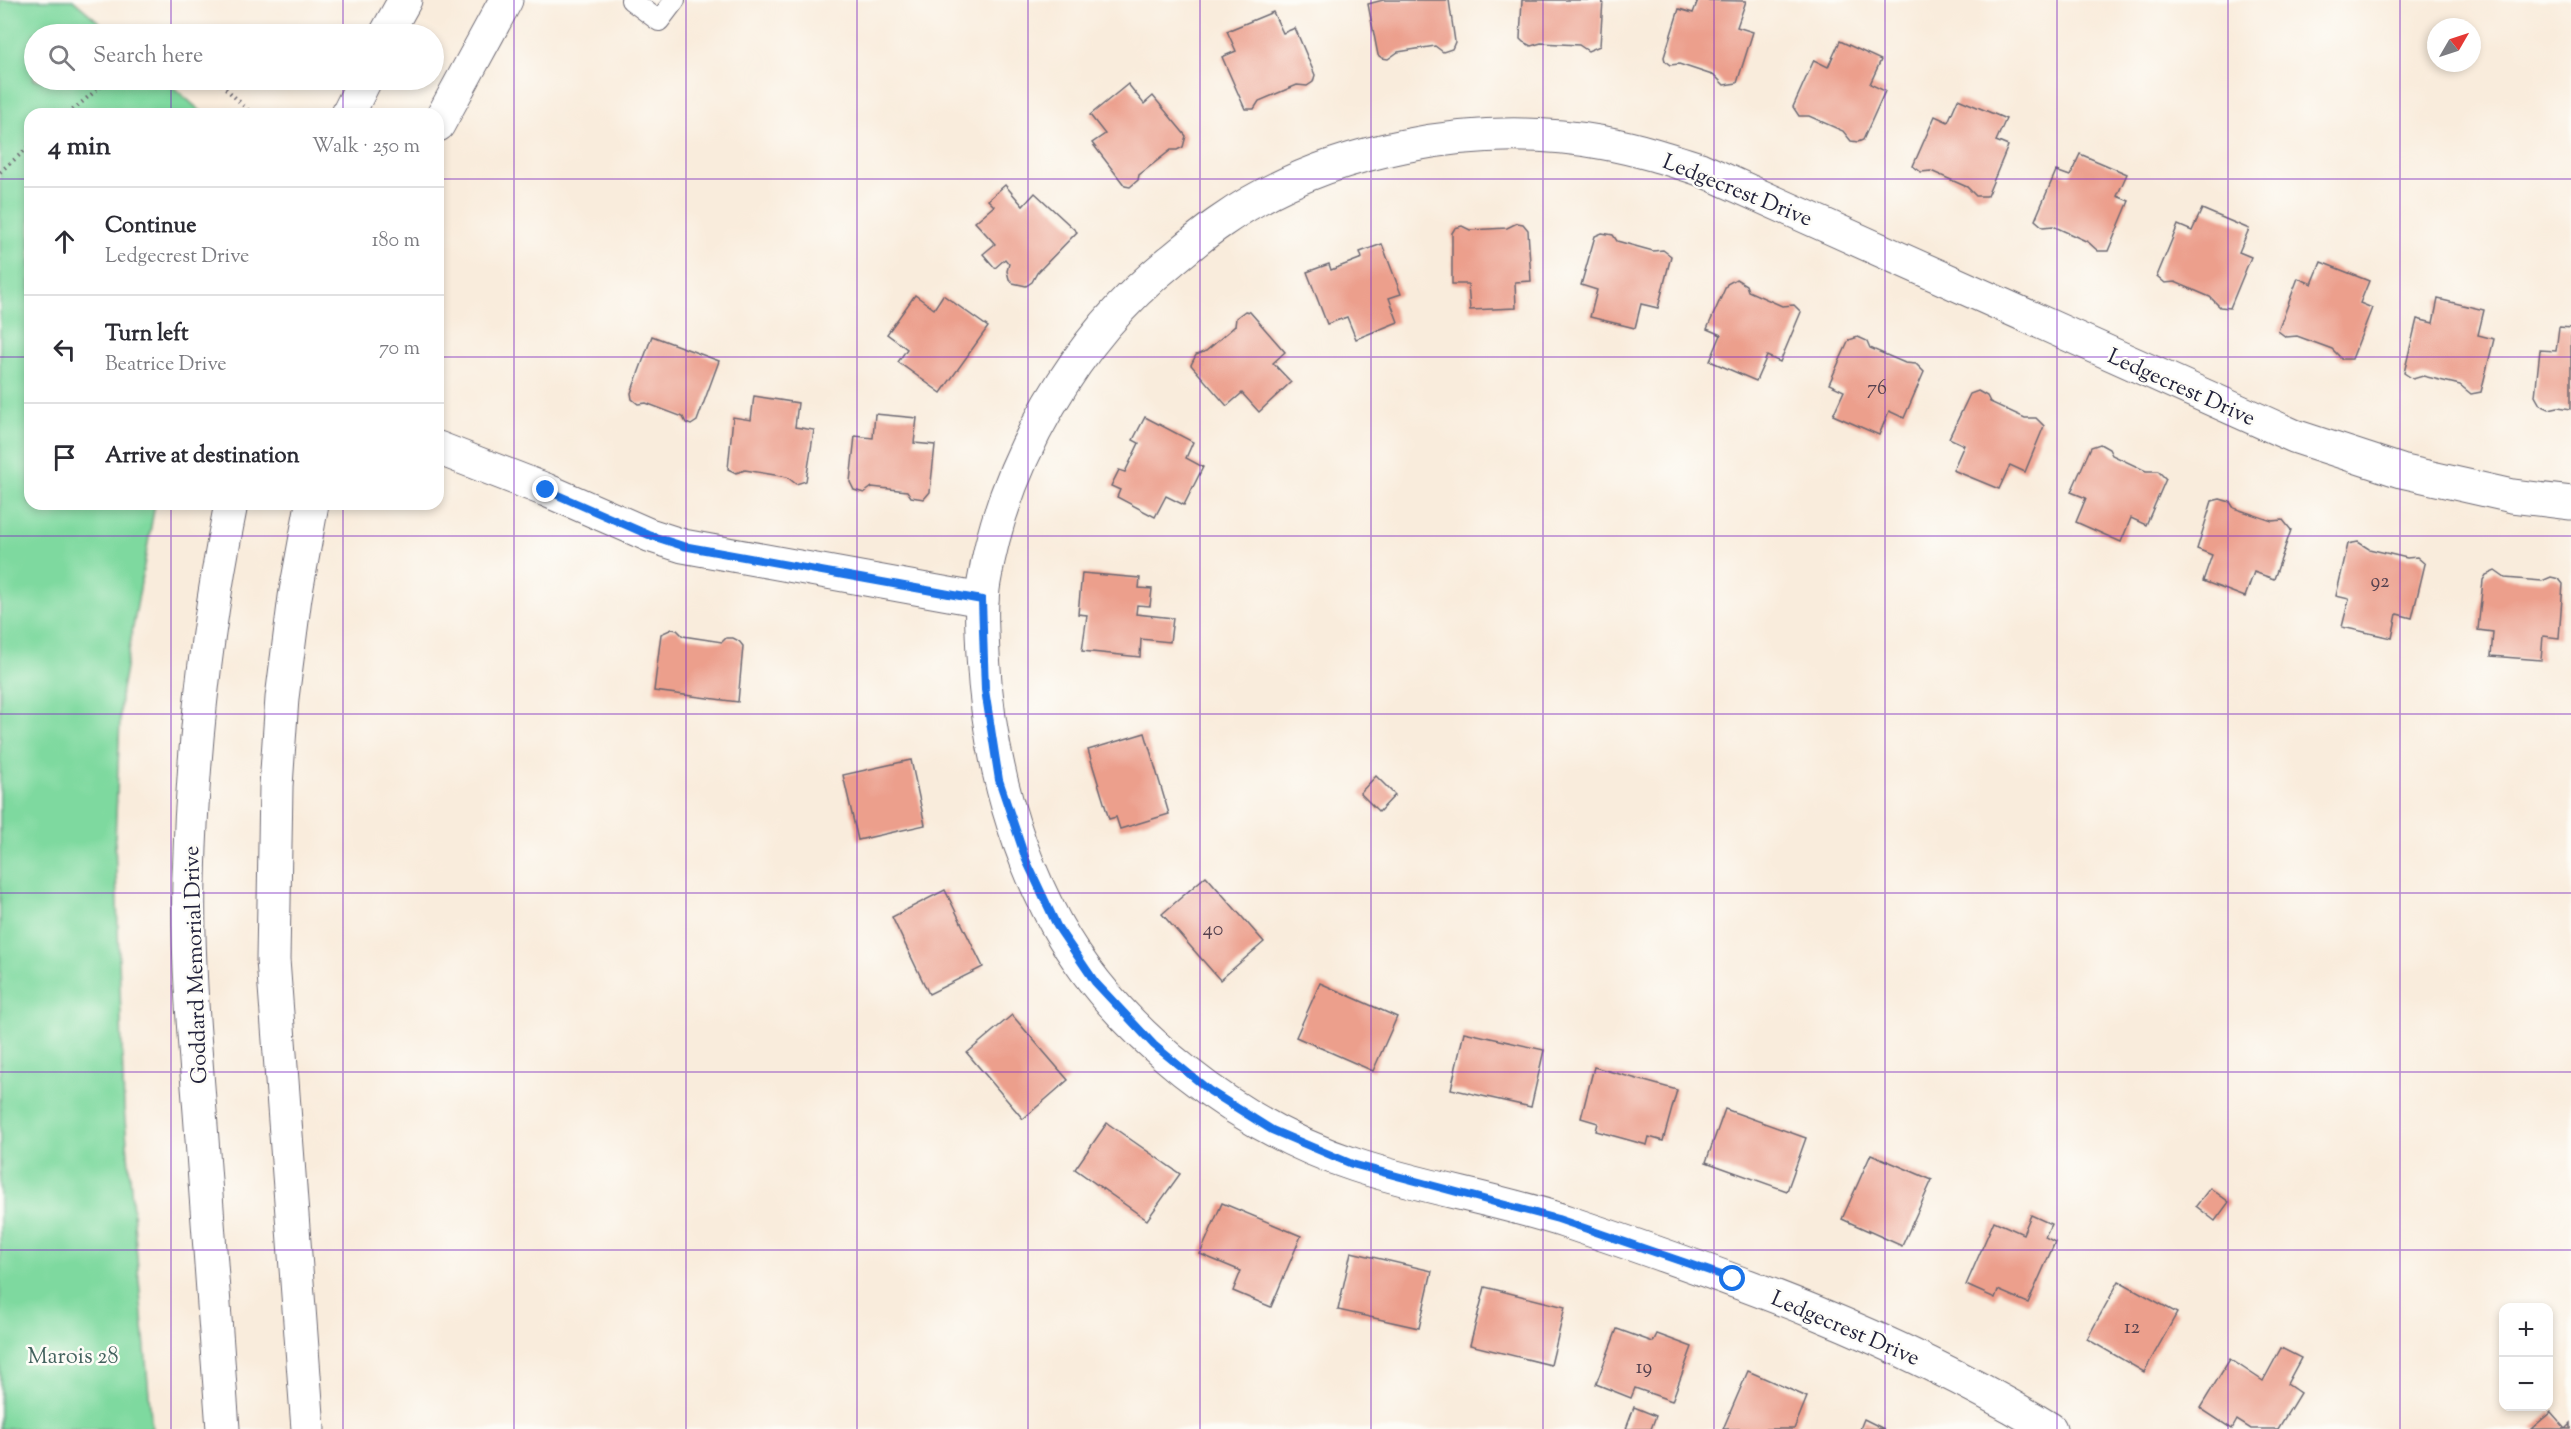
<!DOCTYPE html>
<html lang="en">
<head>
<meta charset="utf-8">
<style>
  body { margin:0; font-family:"Sorts Mill Goudy",serif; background:#f2f2f3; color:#2b2b33 }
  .controls { position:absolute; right:18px; bottom:18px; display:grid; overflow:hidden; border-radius:12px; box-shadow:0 3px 9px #0003 }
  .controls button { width:54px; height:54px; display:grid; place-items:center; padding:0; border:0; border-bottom:2px solid #e1e1e2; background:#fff; color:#2b2b33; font:30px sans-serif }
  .compass { position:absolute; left:2427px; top:18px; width:54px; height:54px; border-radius:50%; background:#fff; box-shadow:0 3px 9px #0003; rotate:51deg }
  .stop { position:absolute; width:18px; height:18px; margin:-14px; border:4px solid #1a73e8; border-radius:50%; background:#fff }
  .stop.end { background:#1a73e8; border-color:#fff; box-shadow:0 2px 6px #0008 }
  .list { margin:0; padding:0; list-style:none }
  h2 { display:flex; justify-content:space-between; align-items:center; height:78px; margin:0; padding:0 24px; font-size:26px }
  h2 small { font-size:20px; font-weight:400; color:#7c7c81 }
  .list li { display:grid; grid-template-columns:39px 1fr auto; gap:18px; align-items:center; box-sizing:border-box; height:108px; padding:0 24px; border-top:2px solid #e1e1e2 }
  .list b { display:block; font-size:22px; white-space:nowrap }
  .list p { margin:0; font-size:20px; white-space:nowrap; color:#7c7c81 }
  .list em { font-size:20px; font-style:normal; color:#7c7c81 }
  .icon { flex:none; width:33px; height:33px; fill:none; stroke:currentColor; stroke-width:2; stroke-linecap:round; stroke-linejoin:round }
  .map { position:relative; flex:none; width:2571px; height:1429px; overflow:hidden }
  .search { position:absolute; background:#fff; box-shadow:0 3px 9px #0003; left:24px; top:24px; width:420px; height:66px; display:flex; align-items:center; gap:15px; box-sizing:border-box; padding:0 21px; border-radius:33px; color:#7c7c81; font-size:22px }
  .panel { position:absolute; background:#fff; box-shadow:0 3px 9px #0003; left:24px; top:108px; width:420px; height:402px; border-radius:18px }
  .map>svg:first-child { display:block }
</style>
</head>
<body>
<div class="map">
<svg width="2571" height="1429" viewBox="0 0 2571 1429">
  <rect width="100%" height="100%" fill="#fdfcf7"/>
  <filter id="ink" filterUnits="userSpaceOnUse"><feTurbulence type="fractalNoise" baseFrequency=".0167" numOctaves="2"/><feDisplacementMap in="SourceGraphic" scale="12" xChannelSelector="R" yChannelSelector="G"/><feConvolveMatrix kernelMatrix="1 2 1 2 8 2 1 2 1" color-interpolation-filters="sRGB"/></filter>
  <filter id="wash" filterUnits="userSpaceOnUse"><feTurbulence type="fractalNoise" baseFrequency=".008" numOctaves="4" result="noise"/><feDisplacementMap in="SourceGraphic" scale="24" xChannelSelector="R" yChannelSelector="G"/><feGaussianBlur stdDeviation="1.35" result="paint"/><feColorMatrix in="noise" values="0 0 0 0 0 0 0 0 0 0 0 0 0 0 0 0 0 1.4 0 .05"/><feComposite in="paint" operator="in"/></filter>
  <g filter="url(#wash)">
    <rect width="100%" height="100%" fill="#f9ecdc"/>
    <polygon fill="#7ed99f" stroke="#507e6d" stroke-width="1.5" points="0,0 73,0 113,34 34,34 34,80 165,80 204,114 30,114 30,504 155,504 121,695 115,840 124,1108 152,1429 0,1429"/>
    <g id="blocks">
      <g fill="#ec9f8c">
        <polygon points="1383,0 1449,0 1455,42 1452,49 1443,52 1435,46 1398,52 1388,59 1382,58 1378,55 1368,4"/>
        <polygon points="1522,0 1603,0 1600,46 1588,51 1579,45 1541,43 1531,46 1523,42 1520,39"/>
        <polygon points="1698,0 1746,1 1737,27 1753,32 1737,83 1724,85 1715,76 1679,64 1670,65 1665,61 1664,57 1679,9 1693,13"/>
        <polygon points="1273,12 1283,33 1295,28 1315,75 1313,82 1307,86 1297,85 1259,101 1254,109 1245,109 1222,57 1236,51 1227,31"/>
        <polygon points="1840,41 1881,60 1870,84 1885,91 1863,140 1858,142 1851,141 1843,131 1809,116 1799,116 1793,107 1814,60 1828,67"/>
        <polygon points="1128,84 1144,104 1153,96 1186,136 1183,147 1177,150 1171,150 1139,175 1138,180 1130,187 1125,186 1092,143 1105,134 1090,115"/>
        <polygon points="1958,99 2006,119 1996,141 2008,146 1987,196 1976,196 1967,187 1931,171 1921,172 1913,166 1935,116 1948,122"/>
        <polygon points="2080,154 2127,174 2117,196 2129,201 2108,251 2098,251 2088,242 2053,226 2043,227 2035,220 2056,171 2070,176"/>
        <polygon points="1005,185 1023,206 1035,193 1077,232 1037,273 1032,282 1026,286 1013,283 1009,279 1007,271 1009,264 1005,259 995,268 983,254 995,244 975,222 994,206 988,200"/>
        <polygon points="2202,209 2249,229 2239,252 2251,257 2230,308 2220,307 2210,297 2175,282 2165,283 2157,276 2178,225 2192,231"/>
        <polygon points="1517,223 1523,224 1528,230 1531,281 1515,282 1516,308 1470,310 1468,284 1452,284 1452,233 1455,228 1462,226 1470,230 1507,228"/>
        <polygon points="1602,233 1613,235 1617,241 1653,251 1663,250 1671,256 1658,308 1641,304 1635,328 1590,317 1597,290 1581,285 1595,236"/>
        <polygon points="1382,244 1401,294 1389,298 1398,322 1356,339 1347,317 1327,324 1307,272 1329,264 1331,270 1362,258 1360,252"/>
        <polygon points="2321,262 2369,281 2360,303 2372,308 2352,359 2342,359 2332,349 2297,336 2286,337 2278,331 2298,278 2312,284"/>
        <polygon points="1736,279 1746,285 1748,291 1782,306 1794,305 1801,312 1780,362 1767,356 1756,381 1710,361 1721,335 1707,329 1727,284"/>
        <polygon points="915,295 934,309 943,295 988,327 941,393 898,362 907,349 887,334"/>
        <polygon points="2438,299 2484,310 2478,335 2494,339 2481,392 2471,394 2460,385 2423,376 2413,379 2404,373 2417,319 2433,323"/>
        <polygon points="1245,311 1250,312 1285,352 1273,363 1291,382 1259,412 1242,393 1227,406 1191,365 1196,355 1206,351 1235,326 1236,318"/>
        <polygon points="2559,327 2571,328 2571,409 2558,407 2549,409 2540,405 2535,396 2540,350 2556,351"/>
        <polygon points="652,336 719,361 697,421 691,425 686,423 683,417 646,403 638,404 632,399 631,393"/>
        <polygon points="1858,337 1867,341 1870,348 1905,363 1916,364 1924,372 1904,418 1889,411 1879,435 1833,415 1844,391 1829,384 1849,340"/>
        <polygon points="1978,391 1987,396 1990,402 2025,418 2036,418 2044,426 2025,472 2010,465 1999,489 1953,470 1964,445 1949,438 1970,394"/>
        <polygon points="754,396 798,403 795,427 814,430 806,481 796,484 787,477 745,470 736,473 728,469 733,417 751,420"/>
        <polygon points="875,414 917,418 914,443 935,445 930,492 924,499 911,497 907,491 872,487 864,493 854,490 850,482 855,436 873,438"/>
        <polygon points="1145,417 1193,442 1186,458 1203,467 1184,505 1166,496 1155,517 1117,497 1120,490 1111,486 1119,470 1125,472 1139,443 1133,440"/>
        <polygon points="2100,444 2109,449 2112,455 2146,471 2158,471 2166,479 2146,525 2131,518 2121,542 2076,522 2086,498 2071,492 2091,447"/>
        <polygon points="2220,499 2230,502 2234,508 2272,521 2283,520 2291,530 2274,579 2254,572 2245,597 2203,581 2212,555 2197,549 2212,501"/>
        <polygon points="2358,542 2369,549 2407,558 2417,557 2425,564 2412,618 2397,614 2392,638 2342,627 2349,599 2336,596 2348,544"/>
        <polygon points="2495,571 2505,578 2542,581 2551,577 2559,579 2563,584 2559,638 2543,636 2541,660 2491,656 2493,632 2478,630 2483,580 2486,575"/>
        <polygon points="1082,573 1140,578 1139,588 1152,589 1150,606 1137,605 1136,614 1173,618 1170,642 1141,639 1140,657 1082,651 1087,615 1078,614"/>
        <polygon points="672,629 677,630 683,636 722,642 726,638 733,638 739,641 743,646 738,702 654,691 661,634"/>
        <polygon points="1145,733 1169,814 1120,829 1116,817 1109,819 1088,750"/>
        <polygon points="911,760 925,825 858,840 843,775"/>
        <polygon points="1376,776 1395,795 1379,812 1360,793"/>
        <polygon points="1206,876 1264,942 1220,980 1162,914"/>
        <polygon points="945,890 983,967 929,994 892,917"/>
        <polygon points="1320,983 1397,1017 1373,1071 1296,1037"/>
        <polygon points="1012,1015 1068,1080 1023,1119 967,1053"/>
        <polygon points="1464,1032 1544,1050 1531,1107 1451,1089"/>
        <polygon points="1594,1067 1677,1090 1663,1141 1649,1137 1647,1145 1596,1131 1598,1123 1581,1118"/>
        <polygon points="1725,1109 1806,1138 1787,1191 1706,1162"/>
        <polygon points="1107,1123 1180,1174 1147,1220 1075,1169"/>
        <polygon points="1871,1154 1932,1180 1902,1246 1842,1219"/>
        <polygon points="2210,1188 2229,1202 2215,1221 2196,1206"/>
        <polygon points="1222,1203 1301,1236 1271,1307 1233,1291 1241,1271 1200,1254"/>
        <polygon points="2031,1215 2051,1224 2045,1237 2055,1242 2028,1303 1998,1290 1995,1298 1966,1285 1994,1221 2023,1234"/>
        <polygon points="1351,1252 1432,1271 1419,1328 1338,1310"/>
        <polygon points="2119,1281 2177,1313 2144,1372 2087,1339"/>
        <polygon points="1485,1287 1565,1307 1551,1365 1470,1345"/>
        <polygon points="1617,1329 1653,1342 1657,1334 1692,1347 1672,1401 1635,1388 1631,1398 1596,1384"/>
        <polygon points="2281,1348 2301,1358 2287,1384 2300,1393 2278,1429 2251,1429 2237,1420 2232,1429 2200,1408 2230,1359 2263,1381"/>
        <polygon points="1748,1371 1807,1397 1794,1429 1723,1429"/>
        <polygon points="1634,1407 1656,1416 1651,1429 1626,1429"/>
        <polygon points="2551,1412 2566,1429 2571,1424 2571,1429 2531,1429"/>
        <polygon points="1864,1419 1884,1429 1860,1429"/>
      </g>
    </g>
  </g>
  <g filter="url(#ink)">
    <use href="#blocks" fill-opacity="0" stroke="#6d6973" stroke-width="1.5"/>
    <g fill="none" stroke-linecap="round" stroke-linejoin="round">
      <defs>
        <polyline id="lane" points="631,0 659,21 675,0"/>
        <g id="street">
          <polyline points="438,448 546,490 649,535 683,546 982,600"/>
          <path d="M2050 1429C1896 1336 1736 1279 1567 1222 1498 1199 1424 1188 1355 1165 1238 1127 1116 1032 1056 924 1011 841 988 749 983 655 982 630 980 606 984 582 1004 461 1076 337 1171 261 1187 248 1203 234 1219 223 1326 147 1478 120 1605 143 1638 149 1669 159 1700 169L2294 436 2401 471 2512 496 2571 503"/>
        </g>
        <g id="secondary">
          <polyline points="386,34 405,0"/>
          <polyline points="348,114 365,80"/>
          <polyline points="438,125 506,0"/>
          <path d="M223 1429C215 1323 208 1218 200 1112 194 1035 187 957 189 879 192 753 206 628 231 504"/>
          <polyline points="308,1429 273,960 276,786 282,698 295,597 312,504"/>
        </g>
      </defs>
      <use href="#lane" stroke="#6d6973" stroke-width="22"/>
      <use href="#street" stroke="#6d6973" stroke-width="35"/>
      <use href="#secondary" stroke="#6d6973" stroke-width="35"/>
      <g stroke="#6d6973" stroke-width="4" stroke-dasharray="1.5 4.5" stroke-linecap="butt">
        <polyline points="217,80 252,114"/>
        <polyline points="68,114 100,87 125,80"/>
        <polyline points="0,172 30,146"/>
      </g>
      <use href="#lane" stroke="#fff" stroke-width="20"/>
      <use href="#street" stroke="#fff" stroke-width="33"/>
      <use href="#secondary" stroke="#fff" stroke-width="33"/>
    </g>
  </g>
  <g fill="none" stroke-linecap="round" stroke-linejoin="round" filter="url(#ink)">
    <polyline stroke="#1a73e8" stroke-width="8" points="546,490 649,535 683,546 982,600 985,690 999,780 1026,860 1057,926 1095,982 1154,1045 1210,1091 1272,1130 1352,1164 1558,1219 1733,1279"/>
  </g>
  <path fill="none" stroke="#7b2cbf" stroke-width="1.5" stroke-opacity="0.55" d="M171 0V34M343 0V34M514 0V1429M686 0V1429M857 0V1429M1028 0V1429M1200 0V1429M1371 0V1429M1543 0V1429M1714 0V1429M1885 0V1429M2057 0V1429M2228 0V1429M2400 0V1429M171 80V114M343 80V114M0 179H30M438 179H2571M0 357H30M438 357H2571M171 504V1429M343 504V1429M0 536H2571M0 714H2571M0 893H2571M0 1072H2571M0 1250H2571"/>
  <g text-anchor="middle" stroke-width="5" stroke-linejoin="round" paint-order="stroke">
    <g font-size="20" fill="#54414f">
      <text x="1877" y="394">76</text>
      <text x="2380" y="587">92</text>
      <text x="1213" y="935">40</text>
      <text x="2132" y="1333">12</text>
      <text x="1644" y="1373">19</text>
    </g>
    <g font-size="22" fill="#22223b" stroke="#fdfcf7">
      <text transform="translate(1738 189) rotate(22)" y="8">Ledgecrest Drive</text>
      <text transform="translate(2182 386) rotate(24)" y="8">Ledgecrest Drive</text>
      <text transform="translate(194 965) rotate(-92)" y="8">Goddard Memorial Drive</text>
      <text transform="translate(1846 1327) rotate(23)" y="8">Ledgecrest Drive</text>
    </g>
    <g font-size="22" fill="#42625e" stroke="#fdfcf7">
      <text x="73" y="1363">Marois 28</text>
    </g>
  </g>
</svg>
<div class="controls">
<button>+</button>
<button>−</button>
</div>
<svg class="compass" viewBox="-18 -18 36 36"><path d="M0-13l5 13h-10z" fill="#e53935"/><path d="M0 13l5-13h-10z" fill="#7c7c81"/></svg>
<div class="stop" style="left:1733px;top:1279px"></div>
<div class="stop end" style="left:546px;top:490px"></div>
<div class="search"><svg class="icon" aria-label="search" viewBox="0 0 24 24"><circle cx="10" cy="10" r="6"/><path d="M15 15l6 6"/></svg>Search here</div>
<section class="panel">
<h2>4 min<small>Walk · 250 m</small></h2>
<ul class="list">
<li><svg class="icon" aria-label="ahead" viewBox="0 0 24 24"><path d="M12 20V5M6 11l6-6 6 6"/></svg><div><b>Continue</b><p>Ledgecrest Drive</p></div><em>180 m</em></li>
<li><svg class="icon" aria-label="left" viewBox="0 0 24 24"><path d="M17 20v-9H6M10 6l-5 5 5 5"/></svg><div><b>Turn left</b><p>Beatrice Drive</p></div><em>70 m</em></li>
<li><svg class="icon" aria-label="arrive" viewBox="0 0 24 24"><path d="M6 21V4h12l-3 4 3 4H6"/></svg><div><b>Arrive at destination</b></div></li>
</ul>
</section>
</div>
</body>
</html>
